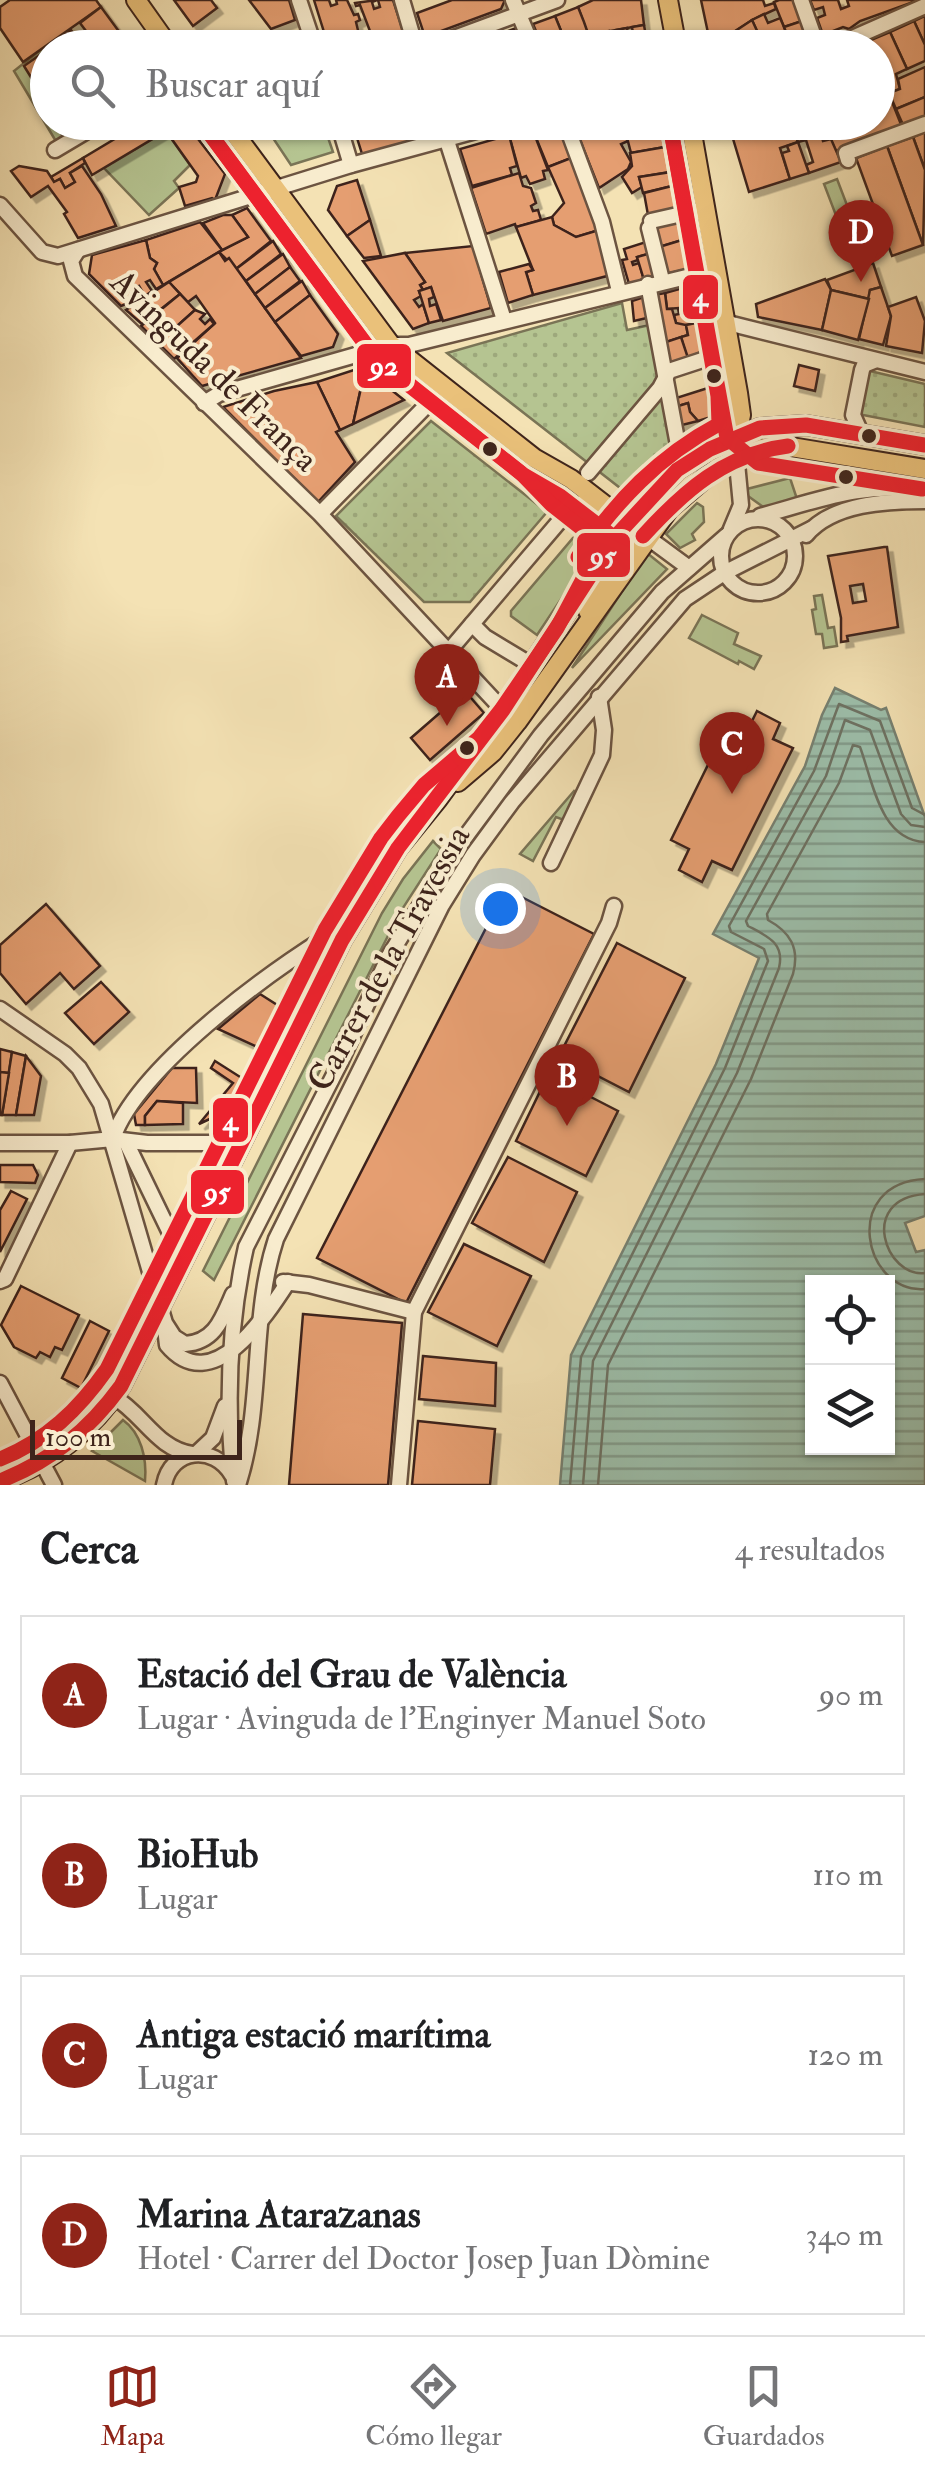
<!DOCTYPE html>
<html lang="es">
<head>
<meta charset="utf-8">
<style>
  body { margin:0; font-family:"IM FELL Double Pica",serif; background:#f2f2f2; color:#202124 }
  .controls { position:absolute; right:30px; bottom:30px; display:grid; overflow:hidden; border-radius:0px; box-shadow:0 2px 8px #0004 }
  .controls button { width:90px; height:90px; display:grid; place-items:center; padding:0; border:0; border-bottom:2px solid #e0e0e0; background:#fff; color:#202124; font:50px sans-serif }
  .scale { position:absolute; left:30px; bottom:25px; width:212px; box-sizing:border-box; padding-left:10px; border:5px solid #3e241b; border-top:0; font-size:28px; line-height:35px; white-space:nowrap; color:#3e241b; -webkit-text-stroke:8px #f8ecce; paint-order:stroke }
  .you { position:absolute; left:500px; top:908px; width:35px; height:35px; margin:-25px; border:8px solid #fff; border-radius:50%; background:#1a73e8; box-shadow:0 0 0 15px #1a73e833 }
  .badge { display:grid; place-items:center; width:65px; height:65px; border-radius:50%; background:#8f2418; color:#fff; font-size:32px; font-weight:700 }
  .pin { position:absolute; translate:-50% -82px; filter:drop-shadow(0 2px 5px #0008) }
  .pin::after { content:''; position:absolute; top:52px; width:35px; height:30px; background:inherit; clip-path:polygon(0 0,100% 0,50% 100%) }
  .list { margin:0; padding:0; list-style:none }
  h2 { display:flex; justify-content:space-between; align-items:center; height:130px; margin:0; padding:0 40px; font-size:42px }
  h2 small { font-size:32px; font-weight:400; color:#757577 }
  .list li { display:grid; grid-template-columns:65px 1fr auto; gap:30px; align-items:center; box-sizing:border-box; height:160px; margin:0 20px 20px; padding:0 20px; border:2px solid #e0e0e0; border-radius:0px }
  .list b { display:block; font-size:38px; white-space:nowrap }
  .list p { margin:0; font-size:32px; white-space:nowrap; color:#757577 }
  .list em { font-size:32px; font-style:normal; color:#757577 }
  .icon { flex:none; width:55px; height:55px; fill:none; stroke:currentColor; stroke-width:2; stroke-linecap:round; stroke-linejoin:round }
  .map { position:relative; flex:none; width:925px; height:1485px; overflow:hidden }
  .search { position:absolute; background:#fff; box-shadow:0 2px 8px #0004; left:30px; right:30px; top:30px; height:110px; display:flex; align-items:center; gap:25px; box-sizing:border-box; padding:0 35px; border-radius:55px; color:#757577; font-size:38px }
  .sheet { height:850px; background:#fff }
  nav { display:flex; justify-content:space-around; align-items:center; box-sizing:border-box; height:140px; border-top:2px solid #e0e0e0; background:#fff; font-size:28px; color:#757577 }
  nav a { display:grid; justify-items:center; gap:5px }
  nav .on { color:#8f2418 }
  .map>svg:first-child { display:block }
</style>
</head>
<body>
<div class="map">
<svg width="925" height="1485" viewBox="0 0 925 1485">
  <defs>
    <pattern id="park-dots" width="8" height="8" patternUnits="userSpaceOnUse" patternTransform="scale(2.5)"><rect width="8" height="8" fill="#b5c491"/><path d="M2 2h.1M6 6h.1" fill="none" stroke="#9da87c" stroke-width="1.8" stroke-linecap="round"/></pattern>
    <pattern id="water-rules" width="6" height="5" patternUnits="userSpaceOnUse" patternTransform="scale(2.5)"><rect width="6" height="5" fill="#9cbeaa"/><path d="M0 2.5h6" fill="none" stroke="#819a8a"/></pattern>
    <filter id="shadow"><feDropShadow dx="5.5" dy="5.5" stdDeviation="0" flood-color="#0004"/></filter>
  </defs>
  <rect width="100%" height="100%" fill="#f4e2b4"/>
  <filter id="stains"><feTurbulence type="fractalNoise" baseFrequency=".002" numOctaves="4"/><feColorMatrix values="0 0 0 0 .2 0 0 0 0 .09 0 0 0 0 .02 0 0 0 .5 -.17"/></filter>
  <radialGradient id="worn" r=".72"><stop offset=".6" stop-color="#630" stop-opacity="0"/><stop offset="1" stop-color="#630" stop-opacity=".3"/></radialGradient>
  <g fill="#b5c491" stroke="#7a7456" stroke-width="2.5">
    <polygon points="44,47 47,52 47,65 41,55 33,78 47,68 48,122 54,123 65,139 57,143 14,71"/>
    <polygon points="263,123 323,123 333,152 291,165"/>
    <polygon points="166,131 190,165 174,181 179,188 149,215 104,168"/>
    <polygon points="837,179 858,234 845,239 824,184"/>
    <polygon points="790,478 797,499 766,509 748,496 747,489"/>
    <polygon points="697,503 703,507 704,522 692,534 695,540 680,548 666,534"/>
    <polygon points="579,537 591,546 592,553 537,635 511,616 511,611 573,538"/>
    <polygon points="647,553 667,569 572,668"/>
    <polygon points="822,595 828,628 834,627 837,646 824,648 822,634 816,634 812,610 816,609 814,596"/>
    <polygon points="702,615 738,633 734,644 761,656 754,669 739,661 738,664 689,638"/>
    <polygon points="574,791 578,795 564,820 556,817 533,861 520,854"/>
    <polygon points="433,841 441,849 399,914 214,1280 203,1271 382,913 403,879"/>
    <path d="M123 1420C141 1433 147 1458 145 1481L92 1451Z"/>
  </g>
  <g fill="url(#park-dots)" stroke="#7a7456" stroke-width="2.5">
    <polygon points="622,303 627,330 650,325 676,442 629,489 624,491 447,353"/>
    <polygon points="870,371 925,384 925,427 858,414 867,373"/>
    <polygon points="431,421 547,512 470,602 424,602 336,516"/>
  </g>
  <path fill="url(#water-rules)" stroke="#768071" stroke-width="2.5" fill-rule="evenodd" d="M835 688 881 710 886 708 925 817V1216L905 1223 916 1252 925 1250V1485H560L571 1355 716 1064 759 958 713 934 805 766 822 715ZM812 1282H888V1448H812Z"/>
  <g fill="none" stroke-linecap="round" stroke-linejoin="round">
    <g stroke="#6d7162" stroke-width="2.5">
      <path d="M925 1179C840 1183 863 1294 925 1289"/>
      <path d="M925 1194C857 1199 886 1278 925 1273"/>
      <polyline points="570,1485 581,1357 725,1068 768,961 764,949 731,932 729,926 814,771 839,704 880,721 912,808 925,815"/>
      <path d="M583 1485 593 1361 737 1073 779 968C785 943 767 936 748 926L746 921 826 776 845 720 870 730 901 814 911 825 925 827"/>
      <path d="M598 1485 608 1365 751 1079 793 974C800 948 790 932 768 920L767 914 839 783 853 745 860 747C873 782 880 840 925 842"/>
    </g>
  </g>
  <g fill="#e59e71" stroke="#3e241b" stroke-width="2.5" fill-rule="evenodd" filter="url(#shadow)">
    <polygon points="10,0 96,0 101,7 23,62 0,28 0,7"/>
    <polygon points="174,0 211,0 217,8 193,26"/>
    <polygon points="249,0 289,0 295,20 271,29"/>
    <polygon points="314,0 329,0 331,6 337,4 336,0 347,0 354,15 358,14 360,20 356,22 361,43 367,41 369,48 329,48"/>
    <polygon points="377,0 372,2 374,9 380,7 378,0 393,0 407,43 398,48 369,48 367,41 373,39 360,5 356,6 355,3"/>
    <polygon points="452,0 505,0 501,9 425,37 417,13"/>
    <polygon points="593,0 641,0 644,25 588,35 578,7"/>
    <polygon points="701,0 763,0 765,6 774,3 776,9 752,20 711,47"/>
    <polygon points="779,0 795,0 802,21 784,27 774,2"/>
    <polygon points="810,0 838,0 841,9 849,6 847,0 919,0 860,21 849,29 843,27 823,35 817,18 825,15 823,7 814,10"/>
    <polygon points="101,7 126,41 131,48 92,48 85,38 89,35 80,23"/>
    <polygon points="578,7 584,22 593,48 568,48 555,16"/>
    <polygon points="764,14 768,23 780,18 788,36 782,39 784,42 789,40 793,48 764,47 752,20"/>
    <polygon points="555,16 568,48 543,48 533,24"/>
    <polygon points="925,16 925,45 914,21"/>
    <polygon points="752,20 765,48 711,48 711,47"/>
    <polygon points="802,21 810,43 808,48 793,48 792,35 788,37 784,27"/>
    <polygon points="914,21 925,45 925,61 907,69 890,32"/>
    <polygon points="644,25 648,48 593,48 588,35 609,31 610,37 617,36 616,30 627,28 628,34 633,33 632,27"/>
    <polygon points="519,27 527,48 485,48 484,40"/>
    <polygon points="71,30 84,48 48,48 48,52 45,48"/>
    <polygon points="890,32 907,69 896,74 900,89 889,93 878,68 878,48 868,48 866,42"/>
    <polygon points="41,54 48,68 32,79 24,66"/>
    <polygon points="925,67 925,97 896,109 889,93 900,89 898,79"/>
    <polygon points="883,79 902,127 836,151 822,122 878,122 878,82"/>
    <polygon points="925,97 925,118 904,127 896,109"/>
    <polygon points="54,122 93,122 65,139"/>
    <polygon points="143,122 185,122 225,174 215,200 212,198 185,206 179,187 196,182 198,176 166,131 92,175 83,158"/>
    <polygon points="352,122 434,122 438,135 363,157"/>
    <polygon points="557,122 571,158 548,167 532,128"/>
    <polygon points="571,122 611,122 611,123 578,135"/>
    <polygon points="623,122 628,141 621,144 631,162 628,169 599,188 578,135"/>
    <polygon points="662,122 665,147 631,153 624,126"/>
    <polygon points="728,122 814,122 794,131 798,142 780,148 790,179 749,192"/>
    <polygon points="822,122 825,133 821,134 823,141 831,139 841,162 809,173 806,165 813,162 806,140 798,142 794,131"/>
    <polygon points="532,128 548,170 543,171 545,179 530,184 526,176 521,178 509,135"/>
    <polygon points="925,132 925,170 913,137"/>
    <polygon points="509,135 517,166 510,168 512,175 472,186 460,149"/>
    <polygon points="913,137 925,170 923,245 887,146"/>
    <polygon points="798,142 809,173 790,179 782,153 789,151 787,146"/>
    <polygon points="887,146 923,245 892,256 856,158"/>
    <polygon points="665,147 670,172 639,177 642,187 632,193 622,177 632,166 630,153"/>
    <polygon points="83,158 85,163 70,173 75,182 65,188 60,179 54,182 51,177"/>
    <polygon points="571,158 599,230 576,237 554,225 552,217 564,203 548,167"/>
    <polygon points="19,166 47,171 54,182 60,179 65,188 75,182 70,173 82,166 101,194 116,226 78,238 64,214 67,212 48,186 31,197 11,171"/>
    <polygon points="671,172 672,186 643,193 639,177"/>
    <polygon points="519,173 523,186 531,188 536,203 531,206 533,211 538,210 541,220 516,227 515,224 486,234 471,188"/>
    <polygon points="357,180 370,220 347,236 328,210 337,186"/>
    <polygon points="672,186 678,207 648,215 644,193"/>
    <polygon points="247,208 271,241 236,269 219,252 248,237 232,215"/>
    <polygon points="223,215 232,215 248,237 222,250 203,223"/>
    <polygon points="552,217 554,225 576,237 599,230 611,275 533,295 526,272 533,270 516,227"/>
    <polygon points="370,220 381,256 364,258 347,236"/>
    <polygon points="678,221 682,240 659,247 653,227"/>
    <polygon points="200,222 222,250 163,285 154,269 157,263 150,258 146,240"/>
    <polygon points="146,240 150,258 157,263 154,269 163,285 156,289 150,280 146,282 152,291 145,296 139,286 135,288 141,298 121,306 89,274 92,255"/>
    <polygon points="682,240 687,269 666,274 659,247"/>
    <polygon points="273,241 281,254 246,281 236,269"/>
    <polygon points="649,241 652,253 637,257 638,260 632,262 633,265 639,263 644,280 629,284 622,260 627,259 624,249"/>
    <polygon points="473,246 491,308 443,321 431,287 423,290 420,285 425,282 405,253"/>
    <polygon points="219,252 225,261 229,258 301,358 202,386 177,358 215,323 196,296 188,302 169,282"/>
    <polygon points="405,253 425,282 420,285 423,290 419,291 421,296 414,300 419,307 423,304 429,323 413,329 363,261"/>
    <polygon points="651,253 658,277 644,280 637,257"/>
    <polygon points="283,254 290,267 255,294 246,281"/>
    <polygon points="873,263 881,287 870,290 869,299 831,290 827,280"/>
    <polygon points="529,264 533,270 526,272 533,295 508,303 499,272"/>
    <polygon points="290,267 300,281 265,308 255,294"/>
    <polygon points="825,279 831,290 822,330 758,317 756,304"/>
    <polygon points="302,281 310,295 275,322 265,308"/>
    <polygon points="169,282 180,294 142,324 126,310"/>
    <polygon points="690,286 696,323 682,326 676,323 674,315 679,314 678,308 667,309 665,293"/>
    <polygon points="431,287 434,297 429,299 430,306 436,304 441,320 429,323 419,291"/>
    <polygon points="881,287 891,316 883,345 859,339 870,290"/>
    <polygon points="831,290 869,299 858,340 822,330"/>
    <polygon points="665,293 667,309 672,309 676,323 686,325 688,335 663,343 654,295"/>
    <polygon points="180,294 195,310 158,343 141,326"/>
    <polygon points="310,295 338,334 333,347 301,356 275,322"/>
    <polygon points="647,296 651,317 634,321 632,301"/>
    <polygon points="916,297 925,321 922,353 886,346 891,316 888,307"/>
    <polygon points="195,310 205,314 200,319 205,324 210,319 214,324 174,359 158,343"/>
    <polygon points="696,323 701,352 687,358 681,337 688,335 686,325"/>
    <polygon points="681,337 688,358 667,365 663,343"/>
    <polygon points="799,365 819,370 815,391 794,386"/>
    <polygon points="360,368 365,369 353,424 340,430 317,382"/>
    <polygon points="365,369 404,400 353,424 361,388"/>
    <polygon points="317,382 340,430 336,432 355,462 318,502 223,407 274,391"/>
    <polygon points="708,388 711,417 698,421 690,412 688,403 675,407 673,399"/>
    <polygon points="688,403 690,412 698,421 678,426 675,407"/>
    <path d="M884 547H887L898 627 847 636 848 641 841 642V618L828 556ZM863 584 866 601 853 603 850 586Z"/>
    <polygon points="465,691 484,713 430,760 411,738"/>
    <polygon points="757,711 780,723 773,739 793,748 732,870 712,861 702,882 679,870 689,849 671,840 731,718 749,727"/>
    <polygon points="506,889 594,934 406,1303 317,1258"/>
    <polygon points="46,904 100,966 74,989 60,973 26,1004 0,973 0,945"/>
    <polygon points="617,943 685,978 629,1092 559,1056"/>
    <polygon points="101,982 129,1012 94,1044 65,1013"/>
    <polygon points="260,994 285,1010 264,1050 218,1029"/>
    <polygon points="0,1049 12,1052 9,1073 0,1072"/>
    <polygon points="12,1052 26,1056 16,1115 2,1115"/>
    <polygon points="26,1056 41,1076 34,1115 16,1115"/>
    <polygon points="215,1061 248,1082 227,1111 199,1124 233,1083 211,1068"/>
    <polygon points="172,1068 196,1068 197,1103 157,1101 145,1116 145,1125 136,1125 134,1114"/>
    <polygon points="0,1072 9,1073 2,1115 0,1115"/>
    <polygon points="548,1075 618,1111 586,1176 516,1141"/>
    <polygon points="157,1101 183,1103 183,1124 145,1125 145,1116"/>
    <polygon points="508,1157 577,1192 544,1262 472,1223"/>
    <polygon points="0,1165 33,1165 38,1175 35,1183 0,1182"/>
    <polygon points="11,1191 27,1199 0,1252 0,1210"/>
    <polygon points="464,1244 531,1276 497,1346 428,1312"/>
    <polygon points="21,1286 79,1315 62,1350 55,1347 50,1357 40,1352 36,1358 14,1347 1,1325"/>
    <polygon points="303,1314 402,1323 388,1485 289,1485"/>
    <polygon points="90,1321 109,1331 81,1388 62,1378"/>
    <polygon points="423,1356 496,1363 495,1406 419,1399"/>
    <polygon points="418,1421 495,1429 490,1485 412,1485"/>
  </g>
  <g fill="none" stroke-linecap="round" stroke-linejoin="round">
    <defs>
      <g id="minor">
        <polyline points="299,0 315,48"/>
        <polyline points="402,0 416,48"/>
        <polyline points="513,0 533,48"/>
        <polyline points="801,0 818,48"/>
        <polyline points="427,48 557,0"/>
        <polyline points="830,48 925,6"/>
        <polyline points="338,122 351,165"/>
        <polyline points="441,122 504,320"/>
        <polyline points="565,122 602,222 619,291"/>
        <polyline points="55,150 102,122"/>
        <polyline points="848,160 846,153 925,124"/>
        <polyline points="0,205 42,252 58,256 351,165 509,122"/>
        <polyline points="651,221 704,209"/>
        <polyline points="649,228 662,280"/>
        <polyline points="78,250 71,261 75,276 320,514 503,710"/>
        <polyline points="648,284 678,445"/>
        <polyline points="724,322 925,372"/>
        <polyline points="204,403 219,394 391,345 409,345 715,270"/>
        <polyline points="861,433 853,415 862,370 864,365 874,361"/>
        <polyline points="588,473 660,388 669,371 730,351"/>
        <polyline points="324,510 423,409"/>
        <path d="M760 516C816 501 867 480 925 492"/>
        <circle cx="758" cy="556" r="37"/>
        <polyline points="628,523 689,568"/>
        <polyline points="731,529 741,505 736,453"/>
        <path d="M806 535C833 503 887 501 925 501"/>
        <polyline points="472,624 485,637 533,666"/>
        <polyline points="449,651 569,510 590,509"/>
        <polyline points="551,863 602,755 604,730 599,697"/>
        <path d="M0 1009 65 1054 79 1068 101 1104 165 1323 174 1337 185 1344C215 1342 222 1319 233 1294"/>
        <path d="M113 1138C139 1064 285 959 353 921"/>
        <polyline points="126,1142 173,1239 186,1253"/>
        <polyline points="0,1143 70,1143 113,1139 147,1143 241,1143"/>
        <polyline points="0,1281 5,1279 70,1143"/>
        <polyline points="283,1282 309,1285 414,1312"/>
        <path d="M165 1328 167 1345C212 1399 266 1316 288 1282"/>
        <polyline points="0,1383 54,1485"/>
        <path d="M114 1397C143 1414 157 1449 192 1454"/>
        <polyline points="197,1453 213,1438 225,1406"/>
        <path d="M234 1481C226 1404 229 1323 246 1247L340 1063 389 956 449 859 541 735 662 592 726 536"/>
        <path d="M164 1485C171 1448 214 1444 232 1475"/>
        <path d="M238 1485C264 1406 250 1318 276 1239L442 905 473 855 512 802 685 599 724 573 811 529"/>
        <polyline points="399,1485 414,1312 609,923 614,906"/>
      </g>
      <g id="major">
        <polyline points="136,0 170,48"/>
        <polyline points="668,0 677,48"/>
        <polyline points="226,122 391,345 534,458 571,479 628,523"/>
        <polyline points="690,122 738,393 741,415 736,437"/>
        <polyline points="584,504 611,529 620,551 588,611"/>
        <polyline points="458,782 493,752 517,722 669,509 717,468 760,449 779,445 925,469"/>
        <path d="M0 1481C50 1464 92 1430 121 1386L342 940 398 848 438 799 503 710 616 536 677 470 710 449 760 428 806 425 925 445"/>
      </g>
    </defs>
    <use href="#minor" stroke="#6c5441" stroke-width="19"/>
    <use href="#major" stroke="#3e241b" stroke-width="22"/>
    <use href="#minor" stroke="#f8ecce" stroke-width="14"/>
    <use href="#major" stroke="#eac17a" stroke-width="18"/>
    <defs>
      <path id="bus-1" d="M0 1481C51 1461 89 1430 121 1386L342 940 398 848 503 710 616 536 677 470 710 449 760 428 806 425 925 445"/>
      <g id="bus-2">
        <polyline points="670,125 727,438 758,463 922,489"/>
        <polyline points="210,134 377,360 522,474 560,496 616,539"/>
        <path d="M643 536C684 491 725 454 788 446"/>
      </g>
      <g id="bus-3">
        <path d="M578 557C616 501 659 456 719 424L718 396 670 125"/>
        <path d="M0 1459C46 1441 79 1409 107 1369L325 930 381 838 398 816 424 785 479 738 501 710 557 628 599 549 584 530 551 504 521 473 376 358 210 134"/>
      </g>
    </defs>
    <use href="#bus-1" stroke="#f8ecce" stroke-width="22"/>
    <use href="#bus-2" stroke="#f8ecce" stroke-width="22"/>
    <use href="#bus-3" stroke="#f8ecce" stroke-width="22"/>
    <use href="#bus-1" stroke="#ed222e" stroke-width="15"/>
    <use href="#bus-2" stroke="#ed222e" stroke-width="15"/>
    <use href="#bus-3" stroke="#ed222e" stroke-width="15"/>
  </g>
  <g fill="#3e241b" stroke="#f8ecce" stroke-width="4">
    <circle cx="714" cy="376" r="9"/>
    <circle cx="869" cy="436" r="9"/>
    <circle cx="490" cy="449" r="9"/>
    <circle cx="846" cy="477" r="9"/>
    <circle cx="467" cy="748" r="9"/>
  </g>
  <g text-anchor="middle" stroke-width="8" stroke-linejoin="round" paint-order="stroke">
    <g font-size="35" fill="#3e241b" stroke="#f8ecce">
      <text transform="translate(215 370) rotate(44)" y="12">Avinguda de França</text>
      <text transform="translate(388 958) rotate(-61)" y="12">Carrer de la Travessia</text>
    </g>
  </g>
  <g stroke="#f8ecce" stroke-width="4">
    <rect x="681" y="273" width="39" height="48" rx="10" fill="#ed222e"/>
    <rect x="355" y="342" width="58" height="48" rx="10" fill="#ed222e"/>
    <rect x="575" y="531" width="57" height="48" rx="10" fill="#ed222e"/>
    <rect x="211" y="1096" width="39" height="48" rx="10" fill="#ed222e"/>
    <rect x="189" y="1168" width="57" height="48" rx="10" fill="#ed222e"/>
  </g>
  <g font-size="28" text-anchor="middle" font-weight="bold" fill="#fff">
    <text x="700" y="306">4</text>
    <text x="384" y="375">92</text>
    <text x="603" y="565">95</text>
    <text x="230" y="1130">4</text>
    <text x="217" y="1201">95</text>
  </g>
  <rect width="100%" height="100%" filter="url(#stains)"/>
  <rect width="100%" height="100%" fill="url(#worn)"/>
</svg>
<div class="controls">
<button><svg class="icon" aria-label="locate" viewBox="0 0 24 24"><circle cx="12" cy="12" r="6"/><path d="M12 2v4M12 18v4M2 12h4M18 12h4"/></svg></button>
<button><svg class="icon" aria-label="layers" viewBox="0 0 24 24"><path d="M12 4l9 5-9 5-9-5zM3 14l9 5 9-5"/></svg></button>
</div>
<div class="scale">100 m</div>
<div class="you"></div>
<div class="pin badge" style="left:447px;top:726px">A</div>
<div class="pin badge" style="left:567px;top:1126px">B</div>
<div class="pin badge" style="left:732px;top:794px">C</div>
<div class="pin badge" style="left:861px;top:282px">D</div>
<div class="search"><svg class="icon" aria-label="search" viewBox="0 0 24 24"><circle cx="10" cy="10" r="6"/><path d="M15 15l6 6"/></svg>Buscar aquí</div>
</div>
<section class="sheet">
<h2>Cerca<small>4 resultados</small></h2>
<ul class="list">
<li><span class="badge">A</span><div><b>Estació del Grau de València</b><p>Lugar · Avinguda de l'Enginyer Manuel Soto</p></div><em>90 m</em></li>
<li><span class="badge">B</span><div><b>BioHub</b><p>Lugar</p></div><em>110 m</em></li>
<li><span class="badge">C</span><div><b>Antiga estació marítima</b><p>Lugar</p></div><em>120 m</em></li>
<li><span class="badge">D</span><div><b>Marina Atarazanas</b><p>Hotel · Carrer del Doctor Josep Juan Dòmine</p></div><em>340 m</em></li>
</ul>
</section>
<nav>
<a class="on"><svg class="icon" aria-label="map" viewBox="0 0 24 24"><path d="M3 6l6-2 6 2 6-2v14l-6 2-6-2-6 2zM9 4v14M15 6v14"/></svg>Mapa</a>
<a><svg class="icon" aria-label="directions" viewBox="0 0 24 24"><path d="M12 3l9 9-9 9-9-9zM9 14v-3h6M13 9l2 2-2 2"/></svg>Cómo llegar</a>
<a><svg class="icon" aria-label="saved" viewBox="0 0 24 24"><path d="M7 4h10v16l-5-4-5 4z"/></svg>Guardados</a>
</nav>
</body>
</html>
